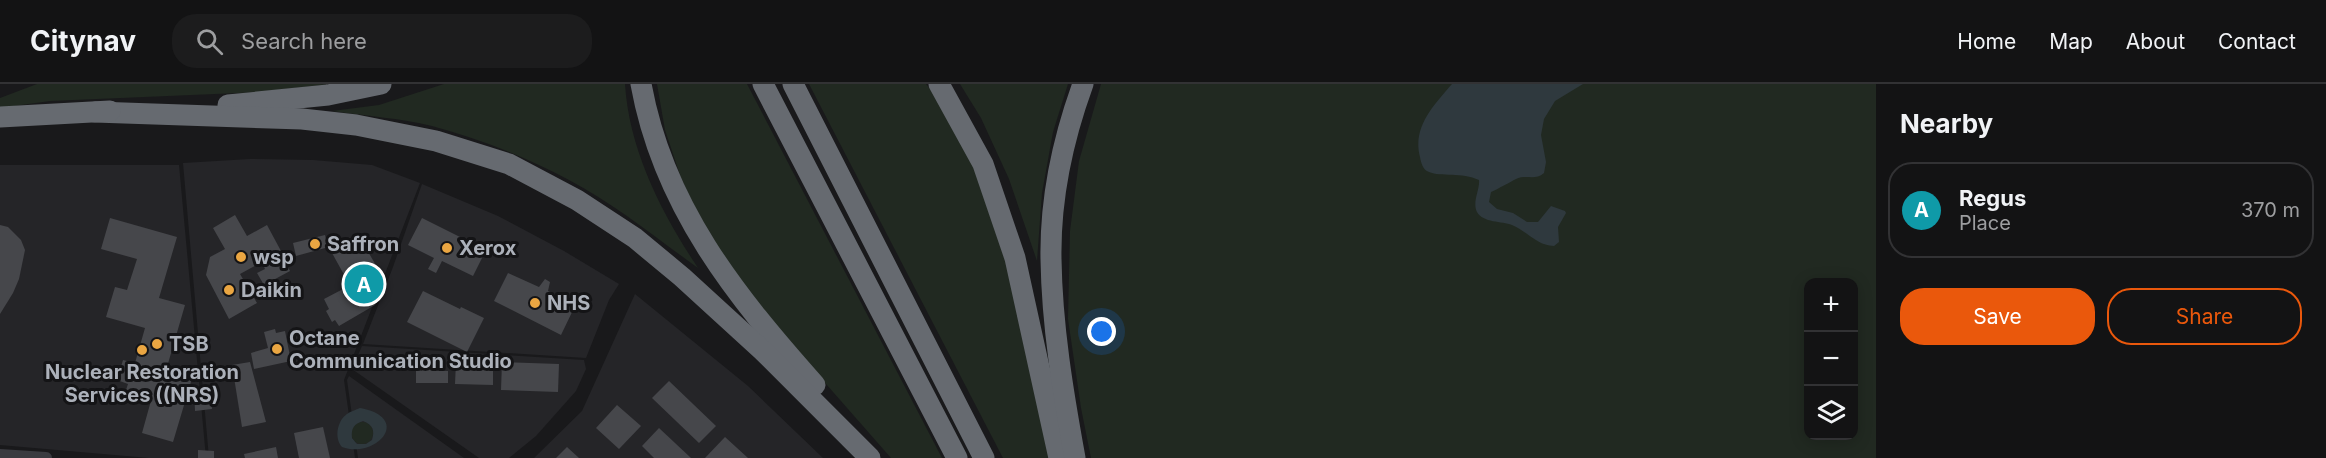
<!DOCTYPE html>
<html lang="en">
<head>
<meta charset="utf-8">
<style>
  body { margin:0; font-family:Inter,sans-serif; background:#1c1c1d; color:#f1f3f6 }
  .controls { position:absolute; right:18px; bottom:18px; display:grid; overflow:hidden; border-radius:12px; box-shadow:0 3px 15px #0003 }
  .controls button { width:54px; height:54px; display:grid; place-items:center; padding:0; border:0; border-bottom:2px solid #323234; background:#131314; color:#f1f3f6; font:30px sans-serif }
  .you { position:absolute; left:1102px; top:248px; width:21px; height:21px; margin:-15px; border:4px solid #fff; border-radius:50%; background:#1a73e8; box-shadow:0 0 0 9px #1a73e833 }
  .badge { display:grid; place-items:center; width:39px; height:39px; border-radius:50%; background:#ea580c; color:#fff; font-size:20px; font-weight:700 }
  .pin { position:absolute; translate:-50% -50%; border:3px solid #fff; box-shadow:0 2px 6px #0006 }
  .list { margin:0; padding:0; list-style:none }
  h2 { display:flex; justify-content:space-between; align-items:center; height:78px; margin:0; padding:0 24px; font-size:26px }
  h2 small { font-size:20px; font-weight:400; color:#9d9ea0 }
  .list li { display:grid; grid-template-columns:39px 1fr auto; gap:18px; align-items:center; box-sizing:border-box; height:96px; margin:0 12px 12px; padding:0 12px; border:2px solid #323234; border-radius:24px }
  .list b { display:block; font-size:22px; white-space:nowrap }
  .list p { margin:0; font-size:20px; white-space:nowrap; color:#9d9ea0 }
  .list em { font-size:20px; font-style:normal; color:#9d9ea0 }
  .actions { display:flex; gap:12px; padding:18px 24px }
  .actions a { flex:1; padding:14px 0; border:2px solid #ea580c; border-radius:24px; text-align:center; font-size:21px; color:#ea580c }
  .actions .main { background:#ea580c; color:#fff }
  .icon { flex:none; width:33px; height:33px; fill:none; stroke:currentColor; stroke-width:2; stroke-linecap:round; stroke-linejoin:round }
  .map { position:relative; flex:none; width:1876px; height:374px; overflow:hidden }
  header { display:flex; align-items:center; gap:36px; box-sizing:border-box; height:84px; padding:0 30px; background:#131314; border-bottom:2px solid #323234 }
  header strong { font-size:28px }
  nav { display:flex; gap:33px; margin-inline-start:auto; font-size:21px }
  .search { width:420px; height:54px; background:#1c1c1d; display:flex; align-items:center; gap:15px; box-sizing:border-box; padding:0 21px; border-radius:24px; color:#9d9ea0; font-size:22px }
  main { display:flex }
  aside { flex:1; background:#131314 }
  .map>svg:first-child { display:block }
</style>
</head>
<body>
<header>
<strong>Citynav</strong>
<div class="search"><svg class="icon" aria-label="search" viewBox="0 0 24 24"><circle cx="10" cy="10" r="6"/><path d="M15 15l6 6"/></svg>Search here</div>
<nav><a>Home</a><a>Map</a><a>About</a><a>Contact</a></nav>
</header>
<main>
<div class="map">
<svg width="1876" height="374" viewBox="0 0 1876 374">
  <rect width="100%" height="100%" fill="#19191b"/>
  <g fill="#252528">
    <polygon points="250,75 313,76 372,81 420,99 344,296 355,374 209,374 183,79"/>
    <polygon points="0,81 179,81 206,374 149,374 0,361"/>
    <polygon points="422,100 498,132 564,167 619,200 609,216 586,274 363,260 393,183"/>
    <polygon points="635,210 748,302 823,374 534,374 582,327"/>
    <polygon points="362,262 584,276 586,285 576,307 536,352 509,374 479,374 352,285"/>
    <polygon points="349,292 464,374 358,374 347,296"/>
  </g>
  <g fill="#212921" fill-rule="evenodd">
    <polygon points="37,0 330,0 259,8 50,17 0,24 0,14"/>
    <path d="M444 0H625C629 66 662 130 698 184 656 154 615 120 569 96 526 73 480 55 432 42 400 34 365 32 332 27L379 21Z"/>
    <polygon points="657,0 747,0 942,374 891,374 762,227 704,144 681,94 665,46"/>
    <polygon points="809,0 926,0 941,19 967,63 1019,217 1050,374 1003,374"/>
    <polygon points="960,0 1068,0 1053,48 1042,109 1037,177 1009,95 981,34"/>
    <path d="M1101 0H1876V374H1091L1081 324 1068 235 1070 147 1079 77ZM1808 198H1854V352H1808Z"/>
    <circle cx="362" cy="349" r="11"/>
  </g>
  <g fill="#2f393e" fill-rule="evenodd">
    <path d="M1452 0H1583L1555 17 1544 35 1541 51 1546 78 1544 89C1535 97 1526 90 1516 95 1510 98 1498 105 1491 108L1489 118 1497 125 1513 129 1527 138H1538L1551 122 1565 127 1566 129 1558 143 1559 158 1554 162C1537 162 1527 147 1512 141 1502 137 1483 139 1477 128 1472 118 1480 106 1479 96 1462 88 1441 93 1429 88 1423 86 1421 79 1420 73 1412 43 1434 21 1452 0Z"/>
    <path d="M360 324C365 325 370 326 374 328 406 343 371 374 342 363 334 354 337 337 347 330 351 327 356 326 360 324ZM363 337C373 341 375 346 372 356L366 360H357L352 354C351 344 354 340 363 337Z"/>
  </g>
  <g fill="#46474b">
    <polygon points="235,131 247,152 267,141 281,167 270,173 274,180 284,175 290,187 264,201 257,189 265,185 262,178 240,190 257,219 229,235 206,191 210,173 225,165 213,144"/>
    <polygon points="110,134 177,153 159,214 185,221 167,283 193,291 173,358 142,349 152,313 126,306 128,300 117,296 123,276 135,279 145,244 106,233 115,203 127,206 137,175 101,165"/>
    <polygon points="422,134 486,166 473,192 442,177 436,189 428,185 434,174 408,161"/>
    <polygon points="0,141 8,143 21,156 25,166 19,195 13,209 0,230"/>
    <polygon points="325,151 326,155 334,153 336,161 296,172 293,159"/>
    <polygon points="351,153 353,158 360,154 384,195 375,221 339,242 335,236 332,238 326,227 329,225 324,215 345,204 347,196 332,169 342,164 339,159"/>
    <polygon points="508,189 539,203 545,195 550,198 548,207 575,222 561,251 494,217"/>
    <polygon points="423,207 460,225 461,223 484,234 467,268 407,238"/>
    <polygon points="275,245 276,249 285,247 291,277 254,285 251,269 268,264 264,248"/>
    <polygon points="250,278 266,338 242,343 232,281"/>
    <polygon points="456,278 493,279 493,301 455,300"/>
    <polygon points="502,278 559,280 558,308 501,306"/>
    <polygon points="423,279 434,279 434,283 439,283 439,287 448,287 448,299 416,299 416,286 422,287"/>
    <polygon points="669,297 716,342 699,359 652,314"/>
    <polygon points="210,304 212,325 195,327 194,305"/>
    <polygon points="617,321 641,342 619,365 596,344"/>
    <polygon points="323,343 330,374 299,374 294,349"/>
    <polygon points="659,344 691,374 654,374 642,362"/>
    <polygon points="725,353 748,374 705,374"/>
    <polygon points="276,363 278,374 245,374 244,370"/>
    <polygon points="567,363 579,374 556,374"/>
    <polygon points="198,366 214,367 214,374 198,374"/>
  </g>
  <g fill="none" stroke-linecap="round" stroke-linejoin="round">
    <polyline stroke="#3a3b40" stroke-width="12" points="0,371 46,374"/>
    <g stroke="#666a70" stroke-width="21">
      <path d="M641 0C663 122 735 211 815 301"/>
      <polyline points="763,0 957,374"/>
      <polyline points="793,0 984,374"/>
      <polyline points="939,0 983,80 1015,174 1059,374"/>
      <polyline points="228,21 328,11 381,0"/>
      <polyline points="95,28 302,35 356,41 436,57 509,80 577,116 635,154 682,193 763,267 870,374"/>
      <polyline points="0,33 110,27"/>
      <path d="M1075 374C1063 308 1052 242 1051 175 1050 116 1063 55 1083 0"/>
    </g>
  </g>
  <g fill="#eaa642" stroke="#141416" stroke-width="2">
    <circle cx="315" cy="160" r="6"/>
    <circle cx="447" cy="164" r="6"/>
    <circle cx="241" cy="173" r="6"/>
    <circle cx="229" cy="206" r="6"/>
    <circle cx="535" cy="219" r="6"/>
    <circle cx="157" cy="260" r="6"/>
    <circle cx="277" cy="265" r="6"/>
    <circle cx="142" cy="266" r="6"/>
  </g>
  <g text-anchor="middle" stroke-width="6" stroke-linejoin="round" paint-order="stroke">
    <g font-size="20" font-weight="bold" fill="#acb1ba" stroke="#141416" text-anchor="start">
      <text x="327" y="167">Saffron</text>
      <text x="459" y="171">Xerox</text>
      <text x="253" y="180">wsp</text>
      <text x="241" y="213">Daikin</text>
      <text x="547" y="226">NHS</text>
      <text x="289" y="261">Octane<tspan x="289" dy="23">Communication Studio</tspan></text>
      <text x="169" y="267">TSB</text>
      <text x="142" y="295" text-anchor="middle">Nuclear Restoration<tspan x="142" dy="23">Services ((NRS)</tspan></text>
    </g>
  </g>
</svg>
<div class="controls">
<button>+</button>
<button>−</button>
<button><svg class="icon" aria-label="layers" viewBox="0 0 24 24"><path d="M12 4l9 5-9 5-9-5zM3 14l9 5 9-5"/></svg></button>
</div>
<div class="you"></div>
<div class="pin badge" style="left:364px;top:200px;background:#0f9aa8">A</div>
</div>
<aside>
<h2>Nearby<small></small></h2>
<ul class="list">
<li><span class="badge" style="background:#0f9aa8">A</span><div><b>Regus</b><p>Place</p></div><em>370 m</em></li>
</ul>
<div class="actions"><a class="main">Save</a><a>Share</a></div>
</aside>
</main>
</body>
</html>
